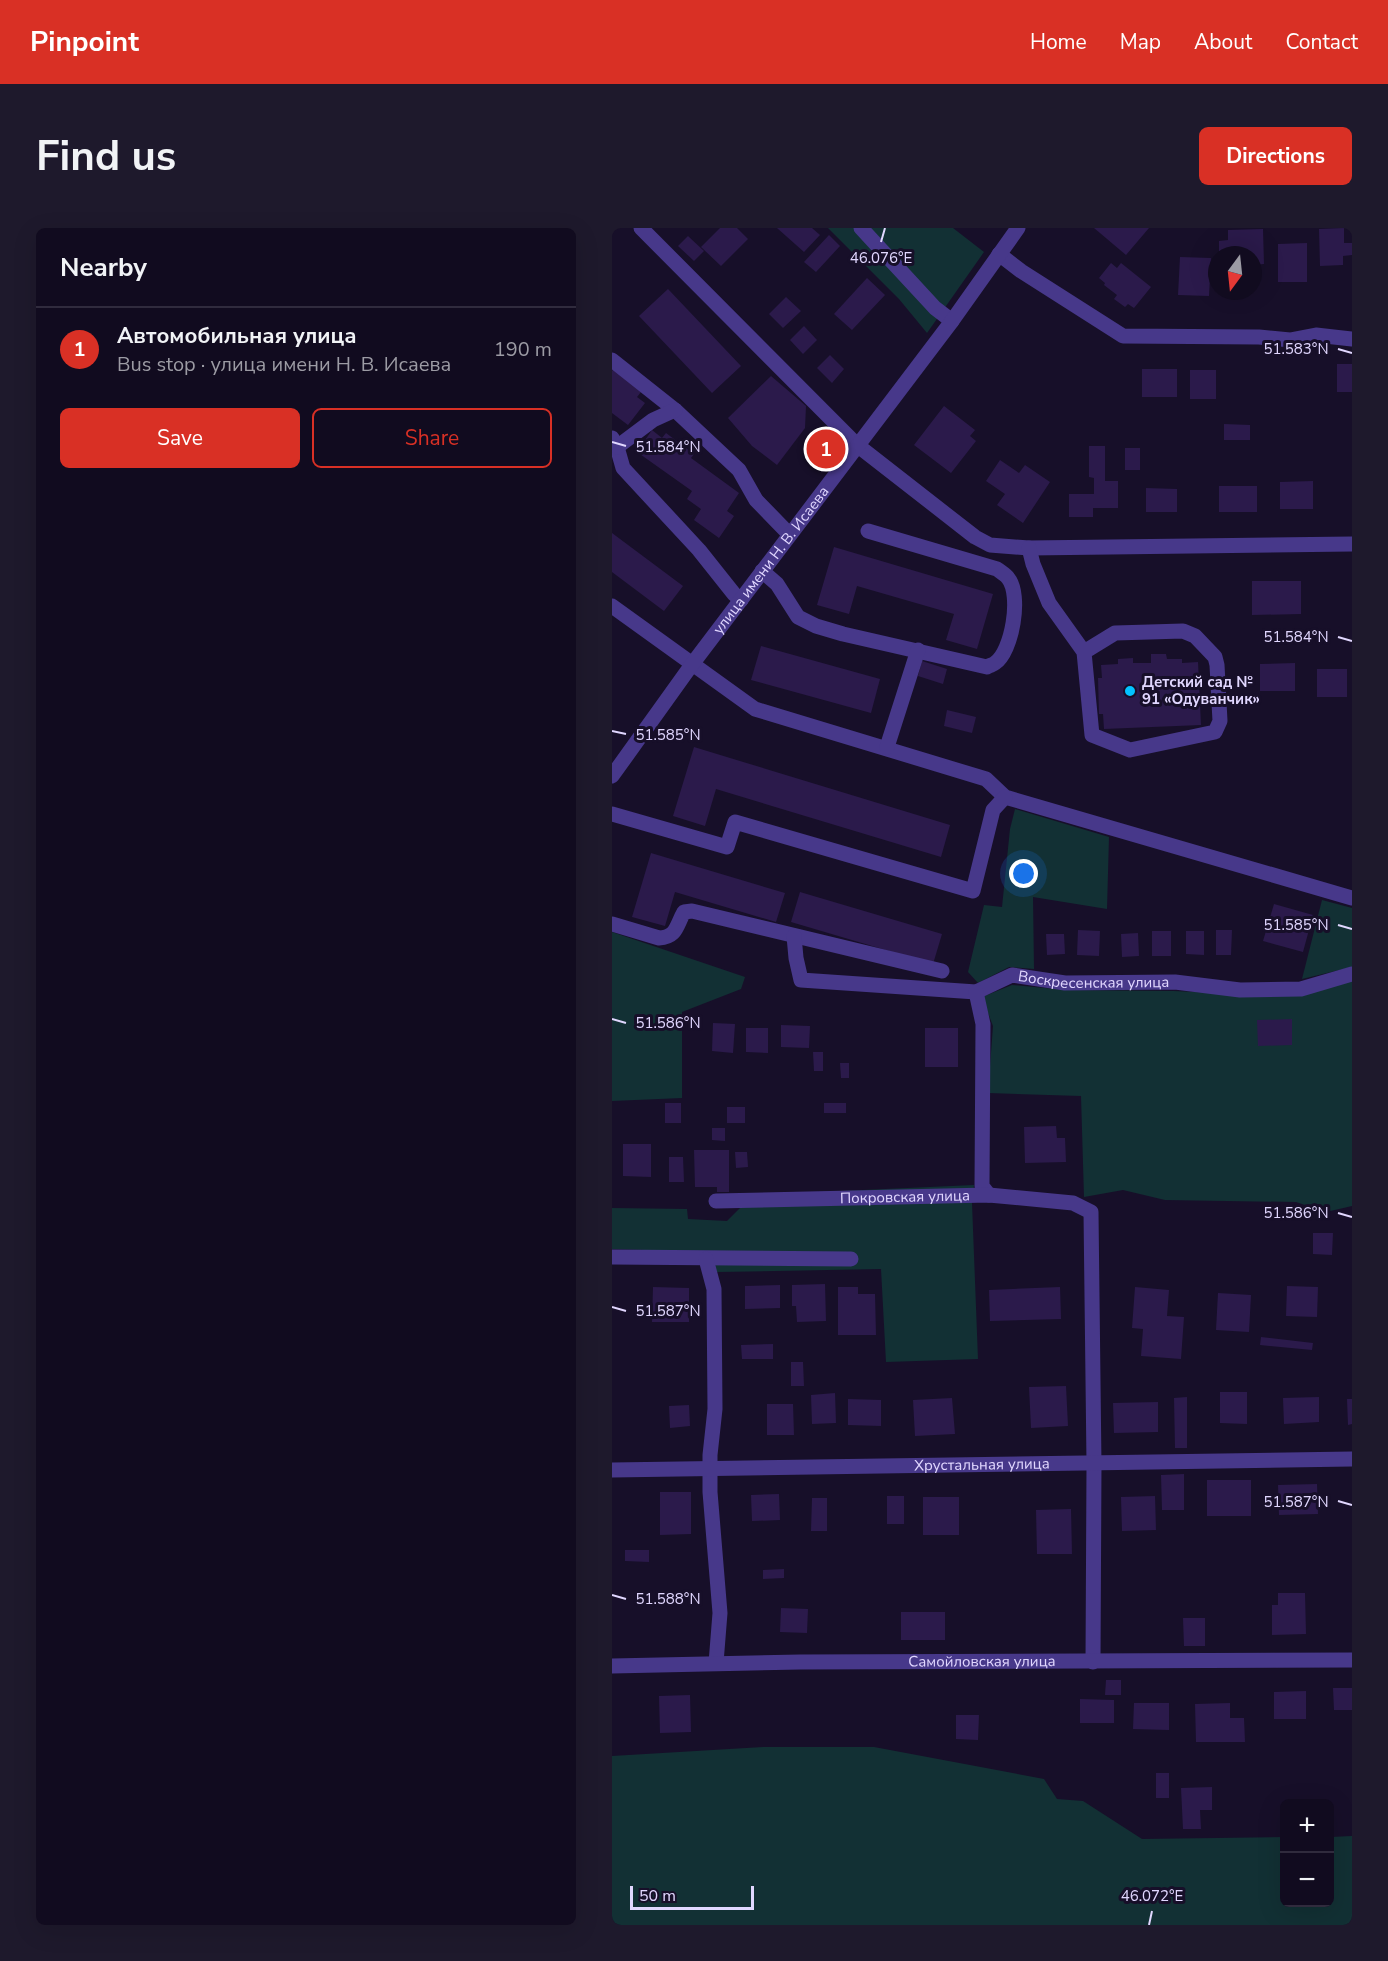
<!DOCTYPE html>
<html lang="en">
<head>
<meta charset="utf-8">
<style>
  body { margin:0; font-family:"Nunito Sans",sans-serif; background:#1e192c; color:#f1f3f6 }
  .controls { position:absolute; right:18px; bottom:18px; display:grid; overflow:hidden; border-radius:9px; box-shadow:0 6px 24px #0002 }
  .controls button { width:54px; height:54px; display:grid; place-items:center; padding:0; border:0; border-bottom:2px solid #302b3d; background:#110b1f; color:#f1f3f6; font:30px sans-serif }
  .compass { position:absolute; left:596px; top:18px; width:54px; height:54px; border-radius:50%; background:#110b1f; box-shadow:0 6px 24px #0002; rotate:195deg }
  .scale { position:absolute; left:18px; bottom:15px; width:124px; box-sizing:border-box; padding-left:6px; border:3px solid #e1d7ff; border-top:0; font-size:16px; line-height:21px; white-space:nowrap; color:#e1d7ff; -webkit-text-stroke:4px #170f29; paint-order:stroke }
  .you { position:absolute; left:412px; top:646px; width:21px; height:21px; margin:-15px; border:4px solid #fff; border-radius:50%; background:#1a73e8; box-shadow:0 0 0 9px #1a73e833 }
  .badge { display:grid; place-items:center; width:39px; height:39px; border-radius:50%; background:#d93025; color:#fff; font-size:20px; font-weight:700 }
  .pin { position:absolute; translate:-50% -50%; border:3px solid #fff; box-shadow:0 2px 6px #0006 }
  .list { margin:0; padding:0; list-style:none }
  h2 { display:flex; justify-content:space-between; align-items:center; height:78px; margin:0; padding:0 24px; font-size:26px }
  h2 small { font-size:20px; font-weight:400; color:#9c9ba4 }
  .list li { display:grid; grid-template-columns:39px 1fr auto; gap:18px; align-items:center; box-sizing:border-box; height:84px; padding:0 24px; border-top:2px solid #302b3d }
  .list b { display:block; font-size:22px; white-space:nowrap }
  .list p { margin:0; font-size:20px; white-space:nowrap; color:#9c9ba4 }
  .list em { font-size:20px; font-style:normal; color:#9c9ba4 }
  .actions { display:flex; gap:12px; padding:18px 24px }
  .actions a { flex:1; padding:14px 0; border:2px solid #d93025; border-radius:9px; text-align:center; font-size:21px; color:#d93025 }
  .actions .main { background:#d93025; color:#fff }
  .map { position:relative; flex:none; width:740px; height:1697px; overflow:hidden; border-radius:9px }
  header { display:flex; align-items:center; gap:36px; box-sizing:border-box; height:84px; padding:0 30px; background:#d93025; color:#fff }
  header strong { font-size:28px }
  nav { display:flex; gap:33px; margin-inline-start:auto; font-size:21px }
  .intro { display:flex; align-items:center; justify-content:space-between; box-sizing:border-box; height:144px; padding:0 36px }
  h1 { margin:0; font-size:42px }
  .button { padding:15px 27px; border-radius:9px; background:#d93025; color:#fff; font-size:21px; font-weight:700 }
  main { display:flex; gap:36px; padding:0 36px }
  aside { flex:1; background:#110b1f; border-radius:9px; box-shadow:0 6px 24px #0002 }
  .map>svg:first-child { display:block }
</style>
</head>
<body>
<header>
<strong>Pinpoint</strong>
<nav><a>Home</a><a>Map</a><a>About</a><a>Contact</a></nav>
</header>
<div class="intro"><h1>Find us</h1><a class="button">Directions</a></div>
<main>
<aside>
<h2>Nearby<small></small></h2>
<ul class="list">
<li><span class="badge">1</span><div><b>Автомобильная улица</b><p>Bus stop · улица имени Н. В. Исаева</p></div><em>190 m</em></li>
</ul>
<div class="actions"><a class="main">Save</a><a>Share</a></div>
</aside>
<div class="map">
<svg width="740" height="1697" viewBox="0 0 740 1697">
  <rect width="100%" height="100%" fill="#170f29"/>
  <g fill="#123034">
    <polygon points="216,0 341,0 372,24 315,105 287,71"/>
    <polygon points="403,581 497,609 495,681 421,669 422,741 397,739 366,755 356,744 372,677 390,679 398,601"/>
    <polygon points="710,672 740,680 740,739 690,751"/>
    <polygon points="0,704 133,749 129,761 70,784 70,870 0,873"/>
    <polygon points="740,753 740,978 714,984 684,974 553,972 511,962 472,969 469,868 376,865 381,798 370,769 400,757 454,762 562,763 604,765"/>
    <polygon points="362,957 360,975 366,1131 274,1134 269,1041 104,1044 100,1024 0,1021 0,980 75,981 76,991 115,993 141,967"/>
    <polygon points="151,1519 262,1519 432,1551 445,1571 471,1573 530,1611 672,1609 672,1674 718,1674 718,1609 740,1608 740,1697 0,1697 0,1528"/>
  </g>
  <g fill="#2b1a4b">
    <polygon points="108,0 125,0 136,11 109,38 89,19"/>
    <polygon points="165,0 200,0 208,7 192,24"/>
    <polygon points="482,0 537,0 514,27"/>
    <polygon points="732,0 732,15 740,15 740,27 731,28 731,37 708,38 707,1"/>
    <polygon points="651,1 652,36 641,37 641,27 607,27 607,13 616,12 616,2"/>
    <polygon points="217,7 228,18 204,44 192,34"/>
    <polygon points="76,8 92,23 82,33 66,18"/>
    <polygon points="695,15 695,54 666,54 666,16"/>
    <polygon points="568,29 599,30 597,68 566,67"/>
    <polygon points="499,35 505,40 509,35 539,59 522,80 516,76 513,79 502,71 505,67 492,57 493,55 487,50"/>
    <polygon points="255,50 273,67 240,102 222,86"/>
    <polygon points="56,61 129,138 100,165 27,88"/>
    <polygon points="174,69 189,83 171,100 157,86"/>
    <polygon points="192,98 205,112 191,126 178,112"/>
    <polygon points="218,127 232,141 220,155 205,140"/>
    <rect x="725" y="136" width="15" height="28"/>
    <polygon points="2,140 29,164 25,169 33,175 16,197 0,185 0,143"/>
    <rect x="530" y="141" width="35" height="28"/>
    <rect x="578" y="142" width="26" height="29"/>
    <polygon points="159,148 194,178 193,200 165,237 140,218 116,190"/>
    <polygon points="332,178 363,202 358,208 364,213 339,245 302,217"/>
    <polygon points="612,196 638,197 638,212 612,212"/>
    <polygon points="40,202 50,210 54,205 82,226 79,230 127,265 115,283 122,288 107,310 82,292 89,281 75,271 80,263 25,224"/>
    <polygon points="477,218 493,218 493,253 506,253 506,280 481,280 481,289 457,289 457,266 482,266 482,250 477,249"/>
    <rect x="513" y="220" width="15" height="22"/>
    <polygon points="388,232 407,245 413,237 438,254 411,295 385,277 393,266 374,253"/>
    <polygon points="701,253 701,281 668,281 668,254"/>
    <rect x="607" y="258" width="38" height="26"/>
    <polygon points="534,260 565,261 565,284 534,284"/>
    <polygon points="0,305 71,358 52,383 0,344"/>
    <polygon points="222,319 381,366 365,421 334,412 342,386 245,358 237,386 205,377"/>
    <polygon points="640,353 689,353 689,386 640,387"/>
    <polygon points="149,418 268,451 259,485 139,452"/>
    <polygon points="539,426 554,426 555,431 570,431 570,435 586,434 589,497 492,501 491,486 487,486 486,450 490,450 489,437 506,436 506,431 521,430 521,435 539,435"/>
    <polygon points="310,433 335,441 331,456 306,448"/>
    <polygon points="683,435 683,463 648,463 648,436"/>
    <rect x="705" y="441" width="30" height="28"/>
    <polygon points="335,482 364,489 360,505 332,498"/>
    <polygon points="82,519 338,597 329,629 104,561 93,598 61,588"/>
    <polygon points="39,625 173,665 164,694 63,664 53,698 20,689"/>
    <polygon points="188,664 330,706 321,736 179,694"/>
    <polygon points="662,676 701,687 691,724 651,713"/>
    <polygon points="466,702 488,703 487,728 465,727"/>
    <polygon points="604,702 620,702 619,727 604,727"/>
    <rect x="540" y="703" width="19" height="25"/>
    <polygon points="574,703 592,703 592,727 574,726"/>
    <polygon points="526,705 527,728 510,729 509,706"/>
    <polygon points="434,706 452,706 453,726 435,727"/>
    <polygon points="680,791 680,817 646,818 645,792"/>
    <polygon points="101,795 123,796 121,825 100,823"/>
    <polygon points="169,797 198,798 197,820 169,819"/>
    <polygon points="134,800 156,800 156,825 134,824"/>
    <rect x="313" y="800" width="33" height="39"/>
    <polygon points="201,824 211,824 211,843 202,843"/>
    <polygon points="228,835 237,835 237,850 229,850"/>
    <rect x="53" y="875" width="16" height="20"/>
    <rect x="212" y="875" width="22" height="10"/>
    <rect x="115" y="879" width="18" height="16"/>
    <polygon points="444,898 445,910 453,910 454,934 413,935 412,899"/>
    <polygon points="100,900 113,900 113,913 100,912"/>
    <polygon points="11,916 39,916 39,949 11,948"/>
    <polygon points="82,922 117,922 117,964 105,964 105,959 83,959"/>
    <polygon points="123,924 135,924 136,939 124,940"/>
    <polygon points="57,929 71,929 72,954 57,954"/>
    <polygon points="701,1005 721,1005 720,1027 701,1026"/>
    <polygon points="213,1056 214,1093 185,1094 184,1078 180,1078 180,1057"/>
    <polygon points="168,1057 168,1080 133,1081 133,1058"/>
    <polygon points="675,1058 706,1059 705,1089 674,1088"/>
    <polygon points="41,1059 77,1060 77,1094 40,1094"/>
    <polygon points="226,1059 246,1059 246,1066 263,1066 264,1107 226,1107"/>
    <polygon points="448,1059 449,1091 378,1093 377,1062"/>
    <polygon points="523,1059 557,1062 555,1088 572,1089 569,1131 529,1128 531,1101 520,1100"/>
    <polygon points="606,1065 639,1067 637,1104 604,1102"/>
    <polygon points="649,1109 701,1115 700,1122 648,1117"/>
    <polygon points="161,1116 161,1131 130,1131 129,1117"/>
    <polygon points="179,1134 191,1134 192,1158 179,1158"/>
    <polygon points="454,1158 456,1198 419,1200 417,1159"/>
    <polygon points="608,1164 635,1164 635,1196 608,1195"/>
    <polygon points="223,1165 224,1195 200,1196 199,1167"/>
    <polygon points="575,1169 575,1220 563,1220 562,1170"/>
    <polygon points="707,1169 707,1194 672,1196 671,1170"/>
    <polygon points="340,1170 343,1206 303,1208 301,1172"/>
    <polygon points="236,1171 269,1172 269,1198 236,1197"/>
    <polygon points="735,1171 740,1171 740,1196 736,1197"/>
    <polygon points="546,1174 546,1204 502,1205 501,1175"/>
    <polygon points="155,1176 181,1176 182,1207 155,1207"/>
    <polygon points="77,1177 78,1198 58,1200 57,1178"/>
    <polygon points="572,1246 572,1282 550,1282 549,1247"/>
    <rect x="595" y="1252" width="44" height="36"/>
    <polygon points="705,1256 706,1286 667,1287 666,1257"/>
    <polygon points="48,1264 79,1264 79,1306 48,1307"/>
    <polygon points="167,1266 168,1292 140,1293 139,1267"/>
    <rect x="275" y="1268" width="17" height="28"/>
    <polygon points="543,1268 544,1302 510,1303 509,1269"/>
    <rect x="311" y="1269" width="36" height="38"/>
    <polygon points="200,1270 215,1270 215,1303 199,1303"/>
    <polygon points="459,1281 460,1326 425,1326 424,1282"/>
    <polygon points="13,1322 37,1322 37,1334 13,1333"/>
    <polygon points="172,1341 172,1350 151,1351 151,1342"/>
    <polygon points="666,1365 693,1365 694,1406 660,1407 660,1377 666,1377"/>
    <polygon points="169,1380 196,1381 195,1405 168,1404"/>
    <rect x="289" y="1384" width="44" height="28"/>
    <polygon points="571,1390 593,1390 593,1418 572,1418"/>
    <polygon points="494,1452 509,1452 509,1467 493,1467"/>
    <polygon points="721,1460 740,1460 740,1482 722,1482"/>
    <polygon points="694,1463 694,1491 662,1491 662,1464"/>
    <polygon points="78,1467 79,1504 48,1505 47,1468"/>
    <polygon points="468,1471 502,1472 502,1495 468,1495"/>
    <polygon points="522,1475 557,1475 557,1502 521,1501"/>
    <polygon points="618,1475 618,1490 632,1490 633,1514 584,1514 583,1476"/>
    <polygon points="344,1487 367,1487 366,1512 344,1511"/>
    <rect x="544" y="1545" width="13" height="25"/>
    <polygon points="600,1559 600,1582 588,1582 589,1601 571,1601 569,1560"/>
  </g>
  <g fill="none" stroke-linecap="round" stroke-linejoin="round">
    <g stroke="#47388a" stroke-width="15">
      <polyline points="29,0 245,217 363,309 378,317 417,320 740,316"/>
      <polyline points="249,0 323,80 340,93"/>
      <polyline points="387,26 409,43 511,108 647,109 678,112 704,107 740,111"/>
      <polyline points="0,132 63,182 127,242 144,272 177,306"/>
      <polyline points="0,210 5,219 11,240 87,322 122,366 129,372"/>
      <polyline points="5,219 41,192 63,182"/>
      <polyline points="417,320 421,336 437,375 472,424 480,507 518,522 603,504 608,493 605,437 603,429 583,408 571,403 503,405 472,424"/>
      <path d="M150 343 165 356 186 389 204 398 231 406 375 439C378 437 381 437 383 435 400 424 410 367 396 350 394 347 389 344 385 341L256 303"/>
      <polyline points="0,378 143,481 374,551 393,569 740,670"/>
      <polyline points="275,519 306,422"/>
      <path id="s1" d="M0 548 81 435 340 93 406 0"/>
      <polyline points="0,586 115,619 123,594 361,663 381,582 393,569"/>
      <path d="M0 696 47 710C65 709 64 698 72 684L80 683 330 743"/>
      <path id="s2" d="M182 708 184 730 189 752 364 764 400 747 453 755 563 754 628 762 689 761 740 746"/>
      <polyline points="364,764 371,796 370,958 377,967"/>
      <path id="s3" d="M104 973 377 967 461 975 479 984 482 1236 481 1434"/>
      <polyline points="0,1029 239,1031"/>
      <polyline points="94,1031 102,1061 103,1181 98,1227 98,1264 108,1385 104,1435"/>
      <path id="s4" d="M0 1242 740 1231"/>
      <path id="s5" d="M0 1438 188 1434 740 1432"/>
    </g>
  </g>
  <path fill="none" stroke="#e1d7ff" stroke-width="2" d="M269 14 273 0M726 121 740 125M0 214 14 218M726 409 740 413M0 503 14 506M726 697 740 701M0 791 14 795M726 985 740 989M0 1079 14 1083M726 1273 740 1277M0 1367 14 1371M537 1697 540 1683"/>
  <circle fill="#03c3ff" stroke="#170f29" stroke-width="2" cx="518" cy="463" r="6"/>
  <g text-anchor="middle" stroke-width="6" stroke-linejoin="round" paint-order="stroke">
    <g font-size="15" fill="#e1d7ff" stroke="#170f29">
      <text dy="5" stroke="none"><textPath href="#s1" startOffset="268">улица имени Н. В. Исаева</textPath></text>
      <text dy="5" stroke="none"><textPath href="#s2" startOffset="342">Воскресенская улица</textPath></text>
      <text dy="5" stroke="none"><textPath href="#s3" startOffset="189">Покровская улица</textPath></text>
      <text dy="5" stroke="none"><textPath href="#s4" startOffset="370">Хрустальная улица</textPath></text>
      <text dy="5" stroke="none"><textPath href="#s5" startOffset="370">Самойловская улица</textPath></text>
    </g>
    <g font-size="15" font-weight="bold" fill="#e1d7ff" stroke="#170f29" text-anchor="start">
      <text x="530" y="459">Детский сад №<tspan x="530" dy="17">91 «Одуванчик»</tspan></text>
    </g>
  </g>
  <g font-size="15" text-anchor="middle" fill="#e1d7ff" stroke="#170f29" stroke-width="6" stroke-linejoin="round" paint-order="stroke">
    <text x="269" y="35">46.076°E</text>
    <text x="684" y="126">51.583°N</text>
    <text x="56" y="224">51.584°N</text>
    <text x="684" y="414">51.584°N</text>
    <text x="56" y="512">51.585°N</text>
    <text x="684" y="702">51.585°N</text>
    <text x="56" y="800">51.586°N</text>
    <text x="684" y="990">51.586°N</text>
    <text x="56" y="1088">51.587°N</text>
    <text x="684" y="1279">51.587°N</text>
    <text x="56" y="1376">51.588°N</text>
    <text x="540" y="1673">46.072°E</text>
  </g>
</svg>
<div class="controls">
<button>+</button>
<button>−</button>
</div>
<svg class="compass" viewBox="-18 -18 36 36"><path d="M0-13l5 13h-10z" fill="#e53935"/><path d="M0 13l5-13h-10z" fill="#9c9ba4"/></svg>
<div class="scale">50 m</div>
<div class="you"></div>
<div class="pin badge" style="left:214px;top:221px">1</div>
</div>
</main>
</body>
</html>
